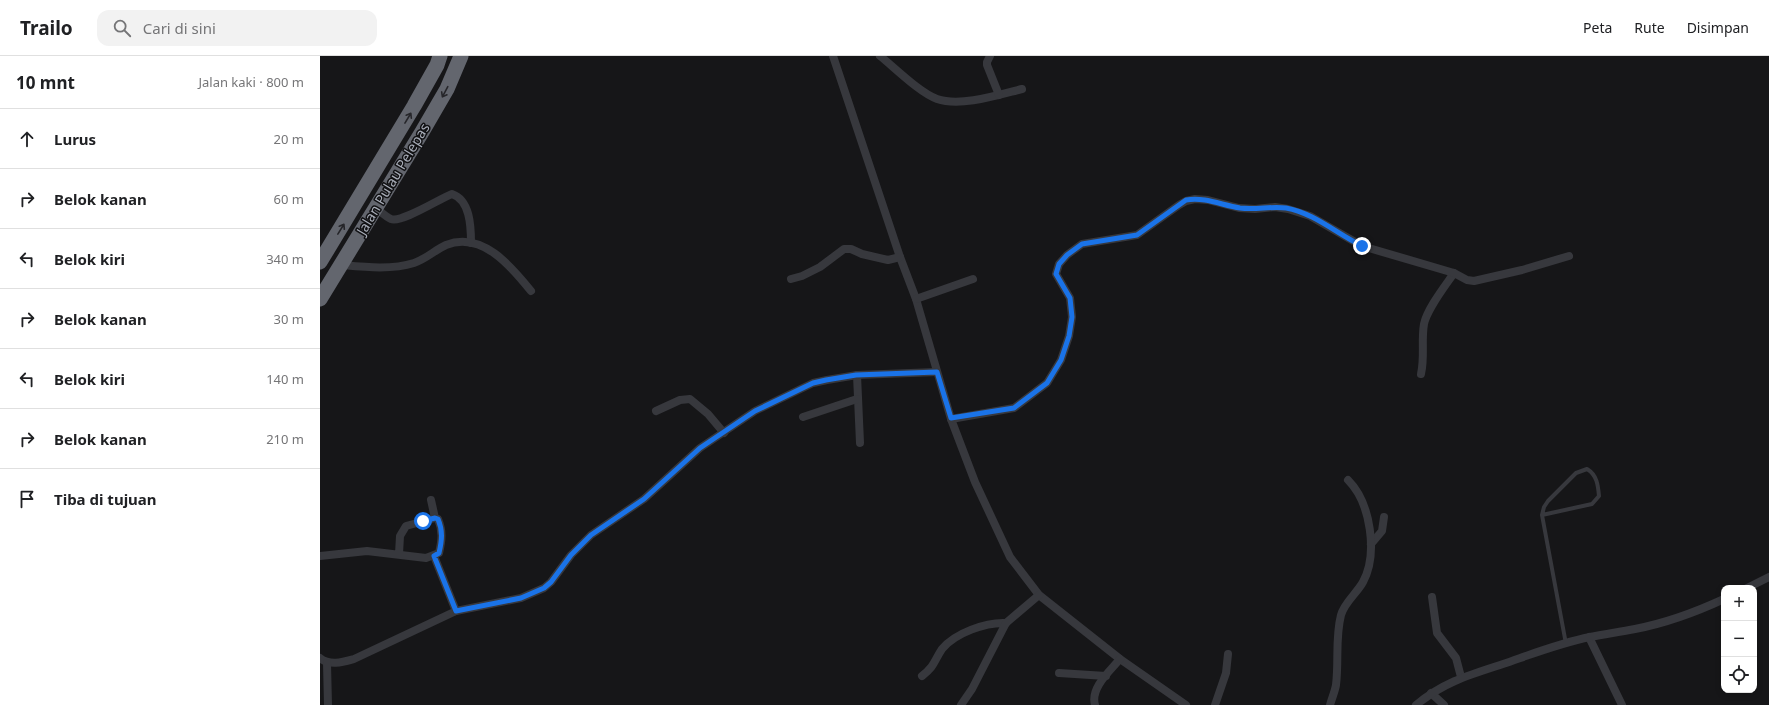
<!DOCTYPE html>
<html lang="id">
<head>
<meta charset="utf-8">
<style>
  body { margin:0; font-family:"Noto Sans",sans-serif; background:#f2f2f2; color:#202124 }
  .controls { position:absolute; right:12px; bottom:12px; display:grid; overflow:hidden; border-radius:8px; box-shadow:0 2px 6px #0003 }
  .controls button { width:36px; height:36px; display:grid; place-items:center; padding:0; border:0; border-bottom:1px solid #e0e0e0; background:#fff; color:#202124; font:20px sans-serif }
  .stop { position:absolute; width:12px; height:12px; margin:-9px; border:3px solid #1a73e8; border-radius:50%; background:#fff }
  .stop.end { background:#1a73e8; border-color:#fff; box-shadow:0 1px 4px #0008 }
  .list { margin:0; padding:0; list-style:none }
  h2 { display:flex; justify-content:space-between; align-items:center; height:52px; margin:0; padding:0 16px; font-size:17px }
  h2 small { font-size:13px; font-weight:400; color:#757577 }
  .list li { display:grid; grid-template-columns:26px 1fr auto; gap:12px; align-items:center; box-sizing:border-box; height:60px; padding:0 16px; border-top:1px solid #e0e0e0 }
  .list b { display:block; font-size:15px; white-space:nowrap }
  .list em { font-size:13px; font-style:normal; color:#757577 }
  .icon { flex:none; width:22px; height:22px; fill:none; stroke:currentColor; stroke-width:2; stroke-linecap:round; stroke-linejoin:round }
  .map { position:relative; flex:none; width:1449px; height:649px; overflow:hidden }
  header { display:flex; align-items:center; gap:24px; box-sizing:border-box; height:56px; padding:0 20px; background:#fff; border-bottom:1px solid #e0e0e0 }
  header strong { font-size:19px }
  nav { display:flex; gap:22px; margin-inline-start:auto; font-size:14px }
  .search { width:280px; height:36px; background:#f2f2f2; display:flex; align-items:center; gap:10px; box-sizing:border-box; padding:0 14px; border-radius:12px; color:#757577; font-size:15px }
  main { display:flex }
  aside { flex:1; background:#fff }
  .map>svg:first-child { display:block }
</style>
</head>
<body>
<header>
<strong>Trailo</strong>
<div class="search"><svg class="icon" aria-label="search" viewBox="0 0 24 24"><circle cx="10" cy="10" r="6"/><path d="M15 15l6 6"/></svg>Cari di sini</div>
<nav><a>Peta</a><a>Rute</a><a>Disimpan</a></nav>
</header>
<main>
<aside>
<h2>10 mnt<small>Jalan kaki · 800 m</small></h2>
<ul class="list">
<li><svg class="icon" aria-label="ahead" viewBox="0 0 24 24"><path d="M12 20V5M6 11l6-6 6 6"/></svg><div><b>Lurus</b></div><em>20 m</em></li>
<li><svg class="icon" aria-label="right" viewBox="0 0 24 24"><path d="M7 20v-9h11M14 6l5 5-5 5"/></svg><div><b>Belok kanan</b></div><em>60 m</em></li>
<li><svg class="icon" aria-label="left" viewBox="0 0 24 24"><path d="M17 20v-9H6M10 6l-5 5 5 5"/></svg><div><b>Belok kiri</b></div><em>340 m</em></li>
<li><svg class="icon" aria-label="right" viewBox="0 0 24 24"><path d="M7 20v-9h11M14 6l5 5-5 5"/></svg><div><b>Belok kanan</b></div><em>30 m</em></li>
<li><svg class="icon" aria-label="left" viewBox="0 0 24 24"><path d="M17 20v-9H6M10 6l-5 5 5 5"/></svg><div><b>Belok kiri</b></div><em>140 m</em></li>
<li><svg class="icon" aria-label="right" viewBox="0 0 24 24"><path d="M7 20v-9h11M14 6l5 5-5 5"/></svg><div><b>Belok kanan</b></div><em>210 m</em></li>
<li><svg class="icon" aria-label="arrive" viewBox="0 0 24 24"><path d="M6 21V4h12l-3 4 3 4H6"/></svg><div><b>Tiba di tujuan</b></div></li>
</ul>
</aside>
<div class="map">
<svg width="1449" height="649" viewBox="0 0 1449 649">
  <rect width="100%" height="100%" fill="#161618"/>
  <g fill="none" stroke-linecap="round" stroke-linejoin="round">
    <path stroke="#37383d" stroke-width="4" d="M1222 459 1272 448 1279 440C1278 429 1277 419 1267 413L1256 417 1228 445 1224 451 1222 459 1246 588"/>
    <g stroke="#37383d" stroke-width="8">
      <polyline points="513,0 580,201 596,243 631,363 655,426 690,501 719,539 800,603 866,649"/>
      <path d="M560 0C575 12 600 37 617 43 641 51 678 39 702 33"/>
      <polyline points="670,0 667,6 667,9 679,39"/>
      <path d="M56 152C60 155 66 161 71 163 82 167 119 143 132 138 150 144 151 170 151 187"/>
      <path d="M21 209C44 211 72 214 94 207 106 203 115 194 126 189 162 175 191 210 211 235"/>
      <polyline points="471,223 482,220 500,211 524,193 531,193 542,198 568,204 580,201"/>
      <polyline points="596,243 653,223"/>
      <path d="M1101 318C1105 300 1101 285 1104 268 1107 253 1125 230 1134 217"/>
      <polyline points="537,319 540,387"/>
      <polyline points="336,355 360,344 370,343 388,358 404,377"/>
      <polyline points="483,361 537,343"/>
      <polyline points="631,363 694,352 727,327 741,304 749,280 752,261 750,242 736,218 739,208 747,199 762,188 817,179 859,149 866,145 875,143 888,144 919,152 935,153 955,151 968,153 990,160 1042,190 1134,217 1147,224 1154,225 1202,214 1249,200"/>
      <polyline points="111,444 115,462"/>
      <polyline points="1051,488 1062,475 1064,461"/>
      <path d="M0 500 47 495 106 502 119 497C122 484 123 475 118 463L115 462 86 470 80 480 79 498"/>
      <polyline points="114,500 136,555"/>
      <polyline points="1427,532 1449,521"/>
      <polyline points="1112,541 1117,577 1136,602 1141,621"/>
      <polyline points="1269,581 1302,649"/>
      <path d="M0 602C10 610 23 606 34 603L136 555 201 542 224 532 231 526 251 499 271 479 324 443 380 392 435 355 493 327 507 324 537 319 617 316"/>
      <polyline points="7,607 8,649"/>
      <polyline points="739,617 786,620"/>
      <path d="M602 620C615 610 614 605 622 593 635 577 666 566 686 567"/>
      <polyline points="1111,637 1124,649"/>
      <polyline points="641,649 652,633 686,567 719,539"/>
      <path d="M775 649C770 632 790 615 800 603"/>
      <polyline points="895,649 906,617 908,598"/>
      <path d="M1010 649C1012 642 1015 635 1016 629 1019 605 1015 582 1021 559 1024 547 1037 537 1043 526 1058 498 1051 447 1028 424"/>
      <path d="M1096 649C1124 626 1149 619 1183 608 1212 598 1240 587 1270 581 1285 578 1300 576 1315 573 1346 567 1376 556 1404 543"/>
    </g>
    <g stroke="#63666e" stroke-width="15">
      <polyline points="0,206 94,50 117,9 120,0"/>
      <polyline points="0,243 102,76 127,33 141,0"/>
    </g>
  </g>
  <defs><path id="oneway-shaft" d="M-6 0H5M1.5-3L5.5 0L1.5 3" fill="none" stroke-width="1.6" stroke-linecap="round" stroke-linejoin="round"/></defs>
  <g stroke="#26262a">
    <use href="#oneway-shaft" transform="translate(125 36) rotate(118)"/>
    <use href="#oneway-shaft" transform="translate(88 62) rotate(-59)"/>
    <use href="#oneway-shaft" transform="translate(21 173) rotate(-58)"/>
  </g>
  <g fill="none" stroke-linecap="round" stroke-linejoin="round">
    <path stroke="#1a73e8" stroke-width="5" d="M103 465 115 462 118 463C123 475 122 484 119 497L114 500 136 555 201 542 224 532 231 526 251 499 271 479 324 443 380 392 435 355 493 327 506 324 536 319 617 316 631 362 694 352 727 327 741 304 749 280 752 261 750 242 736 218 739 208 747 199 762 188 817 179 866 144C886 141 901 149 920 152 936 154 951 150 966 152 994 157 1017 178 1042 190"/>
  </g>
  <g text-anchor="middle" stroke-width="3" stroke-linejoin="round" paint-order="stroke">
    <g font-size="14" fill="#a8adb8" stroke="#111113">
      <text transform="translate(73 123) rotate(-59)" y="5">Jalan Pulau Pelepas</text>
    </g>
  </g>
</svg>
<div class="controls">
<button>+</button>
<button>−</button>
<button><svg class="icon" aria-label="locate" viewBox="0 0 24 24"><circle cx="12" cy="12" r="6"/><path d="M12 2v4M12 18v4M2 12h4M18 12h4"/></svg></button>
</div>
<div class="stop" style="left:103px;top:465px"></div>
<div class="stop end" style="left:1042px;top:190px"></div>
</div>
</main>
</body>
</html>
